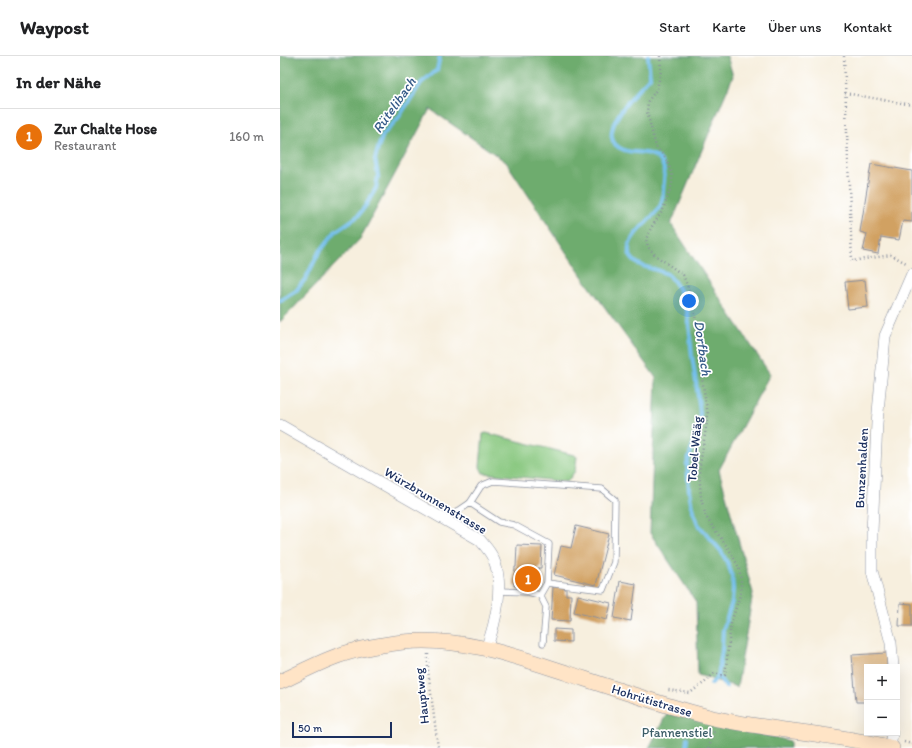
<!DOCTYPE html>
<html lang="de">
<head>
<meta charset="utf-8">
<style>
  body { margin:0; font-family:Itim,sans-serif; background:#f6f6f6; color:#202124 }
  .controls { position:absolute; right:12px; bottom:12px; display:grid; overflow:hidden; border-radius:0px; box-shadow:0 4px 16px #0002 }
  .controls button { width:36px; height:36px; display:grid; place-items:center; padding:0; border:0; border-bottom:1px solid #e0e0e0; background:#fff; color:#202124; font:20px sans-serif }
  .scale { position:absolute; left:12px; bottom:10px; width:100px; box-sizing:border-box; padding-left:4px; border:2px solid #1b2f5e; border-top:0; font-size:11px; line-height:14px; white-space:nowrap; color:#1b2f5e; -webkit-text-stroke:3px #fff; paint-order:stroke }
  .you { position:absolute; left:409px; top:245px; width:14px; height:14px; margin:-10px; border:3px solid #fff; border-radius:50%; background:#1a73e8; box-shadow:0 0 0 6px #1a73e833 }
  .badge { display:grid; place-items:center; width:26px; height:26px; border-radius:50%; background:#b5179e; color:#fff; font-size:13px; font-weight:700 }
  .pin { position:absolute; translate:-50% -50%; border:2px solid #fff; box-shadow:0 1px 4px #0006 }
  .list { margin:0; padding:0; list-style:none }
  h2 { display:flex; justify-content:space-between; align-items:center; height:52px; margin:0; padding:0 16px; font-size:17px }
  h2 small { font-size:13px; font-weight:400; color:#757577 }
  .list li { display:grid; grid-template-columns:26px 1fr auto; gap:12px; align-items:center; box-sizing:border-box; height:56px; padding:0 16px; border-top:1px solid #e0e0e0 }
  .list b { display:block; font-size:15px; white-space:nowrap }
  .list p { margin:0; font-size:13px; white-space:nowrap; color:#757577 }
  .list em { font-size:13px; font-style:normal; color:#757577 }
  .map { position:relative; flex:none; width:632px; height:692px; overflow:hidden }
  header { display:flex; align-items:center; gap:24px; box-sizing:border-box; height:56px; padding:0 20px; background:#fff; border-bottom:1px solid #e0e0e0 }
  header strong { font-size:19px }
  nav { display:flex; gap:22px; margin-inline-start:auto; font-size:14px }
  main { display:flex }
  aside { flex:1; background:#fff }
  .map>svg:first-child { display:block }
</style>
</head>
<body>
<header>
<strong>Waypost</strong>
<nav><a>Start</a><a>Karte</a><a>Über uns</a><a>Kontakt</a></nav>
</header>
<main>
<aside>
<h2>In der Nähe<small></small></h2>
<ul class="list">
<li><span class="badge" style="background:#e8710a">1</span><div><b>Zur Chalte Hose</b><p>Restaurant</p></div><em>160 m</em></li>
</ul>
</aside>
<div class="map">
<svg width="632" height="692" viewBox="0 0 632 692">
  <rect width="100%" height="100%" fill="#fff"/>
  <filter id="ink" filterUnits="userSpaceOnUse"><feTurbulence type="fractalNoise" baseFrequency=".025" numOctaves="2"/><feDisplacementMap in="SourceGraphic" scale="8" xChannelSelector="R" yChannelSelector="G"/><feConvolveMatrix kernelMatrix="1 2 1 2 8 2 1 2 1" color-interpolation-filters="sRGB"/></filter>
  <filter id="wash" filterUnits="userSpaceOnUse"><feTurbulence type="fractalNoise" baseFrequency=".012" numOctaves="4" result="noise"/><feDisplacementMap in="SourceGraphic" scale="16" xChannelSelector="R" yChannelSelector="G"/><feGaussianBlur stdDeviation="0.9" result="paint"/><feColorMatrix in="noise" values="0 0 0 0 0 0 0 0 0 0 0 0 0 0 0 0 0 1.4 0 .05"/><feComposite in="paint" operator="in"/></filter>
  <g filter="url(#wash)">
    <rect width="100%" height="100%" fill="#f7efde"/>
    <polygon fill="#88c77f" stroke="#527b6e" points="206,377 294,399 297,401 295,415 287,426 203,417 200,411 203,378"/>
    <g fill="#6eac6e" stroke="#446e66">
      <polygon points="0,0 447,0 453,20 391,168 490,318 439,414 473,537 457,631 418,619 416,546 370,477 376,322 302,220 226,106 150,53 80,183 0,266"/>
      <polygon points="387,657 510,685 510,692 369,692"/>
    </g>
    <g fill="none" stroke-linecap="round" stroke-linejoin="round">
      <g stroke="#72beeb" stroke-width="4">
        <path d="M368 0 370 21C358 34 309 81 344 94 355 98 370 94 379 103 387 111 384 124 383 135 383 140 382 148 379 152 371 165 346 180 349 196 353 213 375 211 387 218 391 221 394 225 397 230 411 249 409 277 412 300 415 319 418 338 420 357L419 370 407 408 409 434 412 452 418 468 441 495 448 508 452 519 453 533 452 546 443 574 442 594 438 620 446 631"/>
        <polyline points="0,245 16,235 26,222 38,198 55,176 78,160 86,149 96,132 98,120 95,103 99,89 103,79 119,61 141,27 157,14 160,0"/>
        <polyline points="431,628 438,620"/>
        <polyline points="406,692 407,682"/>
      </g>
    </g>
    <g id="blocks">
      <g fill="#d1a162">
        <polygon points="591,108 632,115 632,166 623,165 619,184 601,181 598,198 583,195 587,178 580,176"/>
        <polygon points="585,224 588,251 568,253 565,226"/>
        <polygon points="296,470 329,478 316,529 274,519 281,490 291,492"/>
        <polygon points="237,489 262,490 261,512 258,512 258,531 234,530 235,511 236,511"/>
        <polygon points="340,525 356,528 351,565 334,562"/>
        <polygon points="273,531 286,532 286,539 291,539 290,565 271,564"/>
        <polygon points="298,539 331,547 327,564 294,556"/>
        <polygon points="620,547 632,548 632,570 619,570"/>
        <polygon points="274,573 291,574 291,586 274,585"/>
        <polygon points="607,597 607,611 587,611 587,646 576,646 572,599"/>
      </g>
    </g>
  </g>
  <g filter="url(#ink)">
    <use href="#blocks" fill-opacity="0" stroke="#898f9e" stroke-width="1"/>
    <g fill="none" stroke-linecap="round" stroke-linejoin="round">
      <defs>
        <g id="service">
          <polyline points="190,447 201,430 213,425 322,433 335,444 334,506 323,534 267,527"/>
          <polyline points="165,464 190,447 219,466 234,469 269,488 267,527 260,539"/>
          <polyline points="219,535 247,536 260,539 266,551 263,587"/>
        </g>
        <g id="minor">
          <path d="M0 369 200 484C204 489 210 495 213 502 225 528 216 566 206 593"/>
          <polyline points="613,611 611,587 592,515 592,476 597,367 605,280 632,218"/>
          <polyline points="610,692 612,677"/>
        </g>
        <path id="secondary" d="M0 626C17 618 34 609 52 602 74 593 99 589 123 586 179 580 235 600 287 617 335 633 384 650 433 662 492 675 553 677 612 692"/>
      </defs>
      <use href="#service" stroke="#898f9e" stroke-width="7"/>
      <use href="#minor" stroke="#898f9e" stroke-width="12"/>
      <use href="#secondary" stroke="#898f9e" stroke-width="16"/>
      <g stroke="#898f9e" stroke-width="2.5" stroke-dasharray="1 3" stroke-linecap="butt">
        <polyline points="380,0 381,14 377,33 368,45 367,56 376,91 385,101 392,117 392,128 383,154 371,172 366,183 368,191 375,199 403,219 411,239 415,258 419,304 428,359 419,415 421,442 426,461 450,495 459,512 461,524 461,536 451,567 445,619 443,620 435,617 433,618 428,624 410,637 388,634"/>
        <polyline points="564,0 572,205 611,199 628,208"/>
        <polyline points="565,37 632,49"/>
        <polyline points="148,598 148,614 158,692"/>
        <polyline points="624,686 632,688"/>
        <polyline points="429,692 434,675"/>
      </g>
      <use href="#service" stroke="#fff" stroke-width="5.5"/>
      <use href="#minor" stroke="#fff" stroke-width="11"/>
      <use href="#secondary" stroke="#ffe4c6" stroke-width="15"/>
    </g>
  </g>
  <g text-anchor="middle" stroke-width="3.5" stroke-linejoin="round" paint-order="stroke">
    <g font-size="13" fill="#1b2f5e" stroke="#fff">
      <text transform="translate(414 393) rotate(-85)" y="5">Tobel-Wääg</text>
      <text transform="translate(581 412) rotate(-87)" y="5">Bunzenhalden</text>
      <text transform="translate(156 444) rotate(31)" y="5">Würzbrunnenstrasse</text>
      <text transform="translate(141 640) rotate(-96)" y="5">Hauptweg</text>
      <text transform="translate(372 644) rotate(17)" y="5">Hohrütistrasse</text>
    </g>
    <g font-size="13" fill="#3c5d68" stroke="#fff">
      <text x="397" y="681">Pfannenstiel</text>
    </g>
    <g font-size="14" font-style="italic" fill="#355a88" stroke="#fff">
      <text transform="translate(114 49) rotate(-55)" y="5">Rütelibach</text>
      <text transform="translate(423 292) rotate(82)" y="5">Dorfbach</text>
    </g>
  </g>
</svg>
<div class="controls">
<button>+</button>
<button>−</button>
</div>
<div class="scale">50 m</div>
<div class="you"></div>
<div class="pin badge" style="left:248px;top:523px;background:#e8710a">1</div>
</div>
</main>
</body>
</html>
